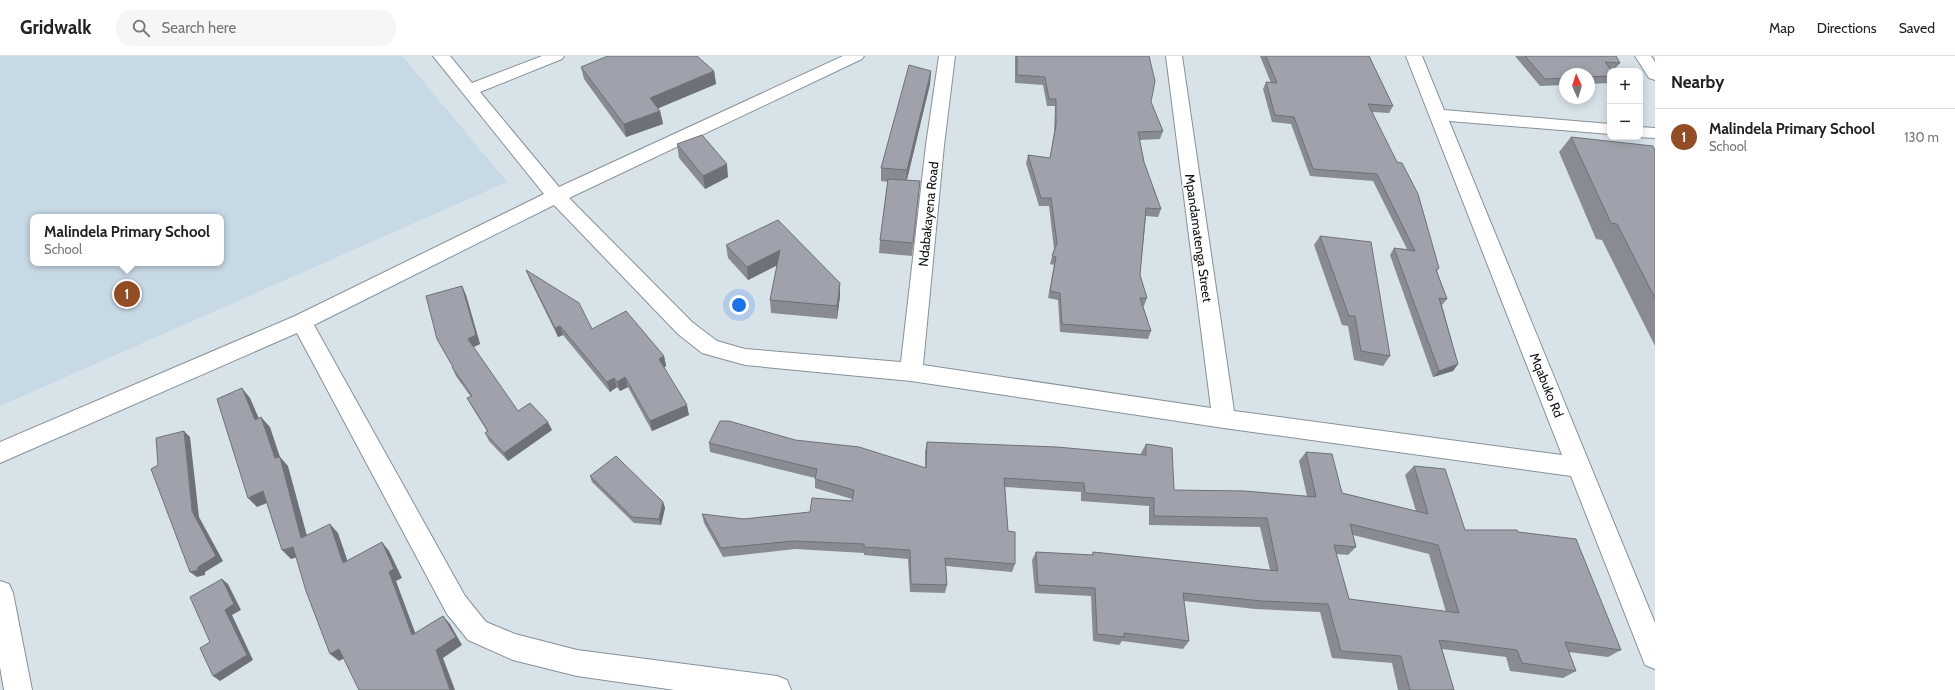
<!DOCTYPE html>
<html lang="en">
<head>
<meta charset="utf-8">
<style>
  body { margin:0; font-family:Cabin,sans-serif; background:#f6f6f6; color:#222 }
  .controls { position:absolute; right:12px; top:12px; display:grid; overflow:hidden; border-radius:8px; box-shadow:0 2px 10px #0003 }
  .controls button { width:36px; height:36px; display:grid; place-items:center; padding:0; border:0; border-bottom:1px solid #e0e0e0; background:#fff; color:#222; font:20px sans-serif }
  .compass { position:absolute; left:1559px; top:12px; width:36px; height:36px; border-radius:50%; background:#fff; box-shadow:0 2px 10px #0003; rotate:356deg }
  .you { position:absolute; left:739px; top:249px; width:14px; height:14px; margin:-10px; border:3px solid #fff; border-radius:50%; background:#1a73e8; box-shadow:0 0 0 6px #1a73e833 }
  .badge { display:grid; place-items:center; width:26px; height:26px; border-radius:50%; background:#934d24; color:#fff; font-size:13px; font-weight:700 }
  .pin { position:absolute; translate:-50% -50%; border:2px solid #fff; box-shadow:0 1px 4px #0006 }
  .popup { position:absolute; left:30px; top:158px; width:194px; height:52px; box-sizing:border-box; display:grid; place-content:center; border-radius:8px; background:#fff; filter:drop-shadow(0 1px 3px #0005); font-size:13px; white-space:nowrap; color:#767676 }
  .popup b { font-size:15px; color:#222 }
  .popup::after { content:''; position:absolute; left:50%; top:100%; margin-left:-8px; border:8px solid transparent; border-top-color:#fff }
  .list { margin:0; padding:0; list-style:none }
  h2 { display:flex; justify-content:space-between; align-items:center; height:52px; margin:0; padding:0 16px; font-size:17px }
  h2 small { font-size:13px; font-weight:400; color:#767676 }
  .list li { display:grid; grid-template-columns:26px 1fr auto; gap:12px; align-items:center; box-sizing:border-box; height:56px; padding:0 16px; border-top:1px solid #e0e0e0 }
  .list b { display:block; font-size:15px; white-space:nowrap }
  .list p { margin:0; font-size:13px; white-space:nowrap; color:#767676 }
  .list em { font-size:13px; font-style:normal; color:#767676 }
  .icon { flex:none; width:22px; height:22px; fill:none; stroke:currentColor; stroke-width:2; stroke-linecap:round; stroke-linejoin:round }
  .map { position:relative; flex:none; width:1655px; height:634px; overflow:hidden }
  header { display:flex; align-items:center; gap:24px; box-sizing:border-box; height:56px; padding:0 20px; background:#fff; border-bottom:1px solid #e0e0e0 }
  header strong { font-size:19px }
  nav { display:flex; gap:22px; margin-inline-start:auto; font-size:14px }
  .search { width:280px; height:36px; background:#f6f6f6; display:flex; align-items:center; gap:10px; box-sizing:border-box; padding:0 14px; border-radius:16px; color:#767676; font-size:15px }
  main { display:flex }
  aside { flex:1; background:#fff }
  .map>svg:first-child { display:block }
</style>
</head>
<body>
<header>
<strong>Gridwalk</strong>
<div class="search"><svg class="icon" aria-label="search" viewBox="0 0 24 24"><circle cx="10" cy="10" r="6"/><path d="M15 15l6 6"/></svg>Search here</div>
<nav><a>Map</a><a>Directions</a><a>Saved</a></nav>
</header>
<main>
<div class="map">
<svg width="1655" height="634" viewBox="0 0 1655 634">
  <rect width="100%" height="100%" fill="#d7e2e9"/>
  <path fill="#c8d9e6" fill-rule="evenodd" d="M0 0H402L507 126 0 350ZM33 161H221V207H33Z"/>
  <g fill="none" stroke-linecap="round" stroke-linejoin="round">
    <defs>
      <g id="minor">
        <polygon points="433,0 450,0 472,27 542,0 564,0 562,3 480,36 559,131 843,0 864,0 862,3 569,142 692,266 717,285 745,293 901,306 926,89 939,0 955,0 944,89 923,309 1211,352 1166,0 1182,0 1234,355 1562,399 1406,0 1422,0 1444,54 1610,68 1610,78 1449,65 1655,567 1655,613 1645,609 1571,420 1224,372 911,325 745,309 702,297 678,278 554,149 314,269 465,540 486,566 515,578 577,594 777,620 787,624 791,634 675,634 577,620 513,604 468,584 447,558 297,277 0,407 0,386 295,260 544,138"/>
        <polygon points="1635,0 1651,0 1655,6 1655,24 1649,22"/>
        <polygon points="1640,71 1655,72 1655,82 1638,81 1640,81"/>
        <polygon points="0,525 9,528 13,537 32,634 4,634 0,611"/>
      </g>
    </defs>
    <use href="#minor" stroke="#879198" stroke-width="2"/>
    <use href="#minor" fill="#fff" fill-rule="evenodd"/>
  </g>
  <g fill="#898b94" fill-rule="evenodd">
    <polygon points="1015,0 1149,0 1151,46 1163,75 1160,83 1140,84 1144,106 1161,153 1158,161 1146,160 1140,219 1147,242 1144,250 1143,250 1151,275 1148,283 1060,276 1058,244 1048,242 1054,209 1050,208 1054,193 1049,150 1039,150 1026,107 1028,99 1050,102 1054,77 1055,50 1047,50 1043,29 1015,27"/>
    <polygon points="1260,0 1369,0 1393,50 1389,57 1372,56 1439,212 1437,215 1447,243 1442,249 1458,308 1453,315 1433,321 1390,199 1394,192 1407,193 1373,125 1310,120 1291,68 1272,66 1263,33 1266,26 1271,27"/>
    <polygon points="1515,0 1616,0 1620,7 1615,13 1610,13 1610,27 1589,28 1589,18 1565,18 1565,29 1540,30"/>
    <polygon points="581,11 714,15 716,28 658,52 660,55 663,68 626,81 584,23"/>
    <polygon points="931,15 930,28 907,124 920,125 912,200 879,197 880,184 888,126 881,125 881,112"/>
    <polygon points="1571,81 1655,94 1655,290 1602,184 1596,183 1559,96"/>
    <polygon points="677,88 728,121 705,133 679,102"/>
    <polygon points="1320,180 1390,300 1383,310 1354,304 1348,270 1342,269 1314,189"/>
    <polygon points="726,189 840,227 840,240 837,263 771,257 770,244 777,209 748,224 728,202"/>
    <polygon points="526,214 592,273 664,300 666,310 664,311 689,359 652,375 628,331 620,335 617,331 610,336 563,279 558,281 530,224"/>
    <polygon points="462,230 466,239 480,288 473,291 518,355 552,374 508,405 489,385 485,377 487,375 472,351 467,342 471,341 456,320 452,311 453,311 437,283"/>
    <path d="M795 384 925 412V395L927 386 1141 398V397L1146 388 1174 434 1307 440 1299 405 1306 396 1342 437 1416 455 1405 419 1414 410 1465 474 1518 476 1621 594 1608 601 1569 596 1576 615 1563 622 1510 615 1506 601 1442 593 1454 634H1398L1392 607 1332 602 1320 556 1255 553 1184 545 1189 585 1183 593 1122 585 1119 589 1093 585 1091 540 1035 537 1032 504 1036 496 1092 499 1093 496 1270 514 1260 471 1149 469V450L1081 445V436L1005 431 1008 475 1015 508 1012 516 946 510 947 529 945 537 910 536 908 503 864 499V497L795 493 723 501 704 467 702 458 744 463 810 456 852 445V443L815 432V422L710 396 709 387ZM1353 479 1429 498 1446 556 1349 543 1336 498 1348 499 1356 491Z"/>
    <polygon points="590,420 663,446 665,452 661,469 634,467 592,426"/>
  </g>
  <g fill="#6f7178">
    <polygon points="714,15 716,28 652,55 650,42"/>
    <polygon points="931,15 930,28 906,127 907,114"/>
    <polygon points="660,55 663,68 626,81 624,68"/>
    <polygon points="727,108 728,121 705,133 703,120"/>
    <polygon points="780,194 780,208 748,224 747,211"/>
    <polygon points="840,227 840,240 837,263 837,250"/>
    <polygon points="462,230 466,239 480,288 472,292 468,283"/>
    <polygon points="560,270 563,279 558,281 555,272"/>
    <polygon points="664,300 666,310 661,313 659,303"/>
    <polygon points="1458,308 1453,315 1433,321 1439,315"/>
    <polygon points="625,321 628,331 620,335 617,326"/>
    <polygon points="614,322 617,331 610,336 607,326"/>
    <polygon points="242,332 250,342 264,374 255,364"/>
    <polygon points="687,349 689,359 652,375 650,365"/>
    <polygon points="261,361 270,371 280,401 288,410 310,491 301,482"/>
    <polygon points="548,366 552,374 508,405 504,397"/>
    <polygon points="184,375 190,381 199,461 223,505 205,516 205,519 197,521 190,516 198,511"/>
    <polygon points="263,435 272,445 257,451 248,442"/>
    <polygon points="663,446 665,452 661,469 659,463"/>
    <polygon points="330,468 338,477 351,515 343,507"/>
    <polygon points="382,486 389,495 402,522 396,525 419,587 412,579 389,516"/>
    <polygon points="293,491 301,500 291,503 282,494"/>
    <polygon points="222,523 228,528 241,554 232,559 253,604 220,625 213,620 225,554"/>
    <polygon points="443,560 450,568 462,589 443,602 455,634 450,634 436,594"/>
    <polygon points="339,593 347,601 339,605 330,598"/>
  </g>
  <g fill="#9fa2ac" stroke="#6f7178" fill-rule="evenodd">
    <polygon points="608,0 697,0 714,15 650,42 660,55 624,68 581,11"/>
    <polygon points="1017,0 1149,0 1155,25 1151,46 1163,75 1138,76 1144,106 1161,153 1146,152 1140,219 1147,242 1140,242 1151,275 1062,268 1060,237 1050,235 1056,201 1052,200 1057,187 1051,142 1041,142 1028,99 1050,102 1056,69 1056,43 1049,43 1045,21 1017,19"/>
    <polygon points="1266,0 1369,0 1393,50 1368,48 1397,106 1402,107 1418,138 1439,212 1436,214 1447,243 1439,242 1458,308 1439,315 1394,192 1415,195 1377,118 1313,113 1294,61 1275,59 1266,26 1277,27"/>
    <polygon points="1525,0 1616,0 1620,7 1605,6 1612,15 1610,15 1610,20 1589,21 1589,18 1565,18 1565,22 1545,23"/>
    <polygon points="909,9 931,15 907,114 881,112"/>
    <polygon points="702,79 727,108 703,120 677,88"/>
    <polygon points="1571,81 1653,90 1655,94 1655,242 1617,168 1611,167"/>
    <polygon points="888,123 920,125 913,187 880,184"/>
    <polygon points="778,164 840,227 837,250 770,244 780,194 747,211 726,189"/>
    <polygon points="1320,180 1371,186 1390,300 1361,295 1355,260 1349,260"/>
    <polygon points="526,214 579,247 592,273 626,255 664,300 659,303 687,349 650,365 625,321 617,326 614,322 607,326 560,270 555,272"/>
    <polygon points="462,230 476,279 468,283 518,355 530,347 548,366 504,397 485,377 488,375 467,342 472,340 452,311 453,311 437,283 426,240"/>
    <polygon points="242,332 255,364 261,361 275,402 280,401 301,482 330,468 343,507 382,486 394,513 389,516 412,579 443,560 456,581 436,594 450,634 359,634 339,593 330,598 306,535 293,491 282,494 263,435 248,442 217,343"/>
    <path d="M720 365H729L795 384 859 391 926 412 927 386 1057 391 1146 399V388L1172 392 1174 434 1245 435 1316 441 1306 396 1332 398 1342 437 1428 458 1414 410 1445 413 1465 474H1517L1518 476 1576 483 1621 594 1565 586 1576 615 1522 607 1517 594 1439 584 1454 634H1410L1401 600 1341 595 1328 548 1262 545 1183 537 1189 585 1124 577V581L1097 578 1095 532 1038 529 1036 496 1093 499V496L1278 515 1267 462 1154 460V442L1085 437 1084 427 1004 422 1008 475 1015 476V508L945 502 947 529 911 528 910 494 864 491V488L794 485 721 492 702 458 744 463 810 456 812 442 852 445 854 434 815 423 817 413 709 387ZM1350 468 1438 489 1459 557 1349 543 1334 489 1356 491Z"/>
    <polygon points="184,375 192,455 216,500 198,511 198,514 190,516 151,413 158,409 156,382"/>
    <polygon points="616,400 663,446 659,463 632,461 590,420"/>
    <polygon points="222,523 234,548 225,554 247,599 213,620 200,592 210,586 190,541"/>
  </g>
  <g text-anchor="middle" stroke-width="3" stroke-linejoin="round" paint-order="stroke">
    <g font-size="13" fill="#0f1215" stroke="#fff">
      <text transform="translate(928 158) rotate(-84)" y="5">Ndabakayena Road</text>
      <text transform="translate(1199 182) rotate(82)" y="5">Mpandamatenga Street</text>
      <text transform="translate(1547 329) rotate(68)" y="5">Mqabuko Rd</text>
    </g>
  </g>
</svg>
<div class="controls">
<button>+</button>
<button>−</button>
</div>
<svg class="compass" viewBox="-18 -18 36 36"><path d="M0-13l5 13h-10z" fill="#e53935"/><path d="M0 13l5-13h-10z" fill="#767676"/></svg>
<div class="you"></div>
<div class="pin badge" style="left:127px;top:238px">1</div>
<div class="popup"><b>Malindela Primary School</b>School</div>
</div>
<aside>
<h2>Nearby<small></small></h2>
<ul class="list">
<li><span class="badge">1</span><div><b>Malindela Primary School</b><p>School</p></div><em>130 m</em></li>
</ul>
</aside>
</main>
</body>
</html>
